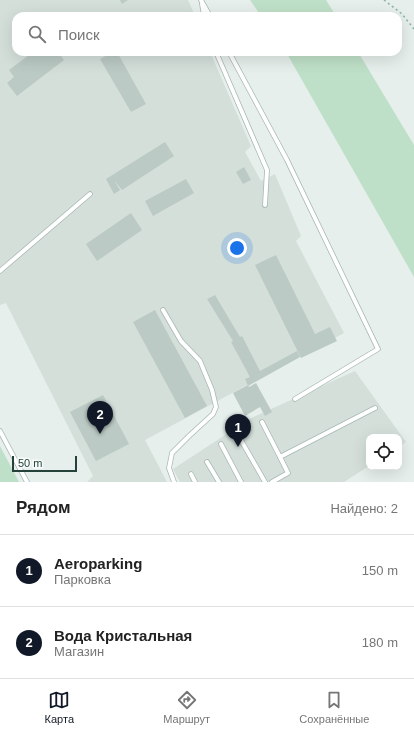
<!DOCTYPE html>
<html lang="ru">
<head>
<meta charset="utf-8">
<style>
  body { margin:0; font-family:Arial,sans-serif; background:#f2f2f2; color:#222 }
  .controls { position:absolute; right:12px; bottom:12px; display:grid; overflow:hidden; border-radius:8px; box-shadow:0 4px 16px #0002 }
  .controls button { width:36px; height:36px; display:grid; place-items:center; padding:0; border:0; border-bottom:1px solid #e0e0e0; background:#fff; color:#222; font:20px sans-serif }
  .scale { position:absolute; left:12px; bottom:10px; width:65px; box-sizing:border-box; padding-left:4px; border:2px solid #24423a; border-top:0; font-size:11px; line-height:14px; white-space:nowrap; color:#24423a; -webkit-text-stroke:3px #f7fbf9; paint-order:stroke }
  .you { position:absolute; left:237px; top:248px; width:14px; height:14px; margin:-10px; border:3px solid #fff; border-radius:50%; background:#1a73e8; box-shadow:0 0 0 6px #1a73e833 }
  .badge { display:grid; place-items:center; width:26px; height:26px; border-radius:50%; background:#111827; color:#fff; font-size:13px; font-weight:700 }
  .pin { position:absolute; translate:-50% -33px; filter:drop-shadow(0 1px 2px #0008) }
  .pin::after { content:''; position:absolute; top:21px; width:14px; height:12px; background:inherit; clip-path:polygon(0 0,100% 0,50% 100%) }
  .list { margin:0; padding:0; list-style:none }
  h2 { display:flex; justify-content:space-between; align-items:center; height:52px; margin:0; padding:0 16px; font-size:17px }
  h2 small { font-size:13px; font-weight:400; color:#767676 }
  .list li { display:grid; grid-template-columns:26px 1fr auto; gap:12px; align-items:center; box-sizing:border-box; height:72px; padding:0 16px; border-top:1px solid #e0e0e0 }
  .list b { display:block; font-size:15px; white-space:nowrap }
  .list p { margin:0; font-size:13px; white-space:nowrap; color:#767676 }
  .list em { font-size:13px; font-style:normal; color:#767676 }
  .icon { flex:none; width:22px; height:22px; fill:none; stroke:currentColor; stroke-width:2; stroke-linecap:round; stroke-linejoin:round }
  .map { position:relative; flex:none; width:414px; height:482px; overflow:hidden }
  .search { position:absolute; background:#fff; box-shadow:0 4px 16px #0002; left:12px; right:12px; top:12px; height:44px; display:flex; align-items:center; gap:10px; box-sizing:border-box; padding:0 14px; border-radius:12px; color:#767676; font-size:15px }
  .sheet { height:196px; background:#fff }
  nav { display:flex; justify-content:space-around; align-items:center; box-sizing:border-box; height:56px; border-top:1px solid #e0e0e0; background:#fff; font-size:11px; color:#767676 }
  nav a { display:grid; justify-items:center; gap:2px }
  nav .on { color:#111827 }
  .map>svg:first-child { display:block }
</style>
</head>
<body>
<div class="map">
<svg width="414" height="482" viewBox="0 0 414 482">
  <rect width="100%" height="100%" fill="#e6efeb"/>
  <g fill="#d4dfda">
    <polygon points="0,0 188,0 195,16 16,16 16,52 210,52 251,146 245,152 261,181 275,174 301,236 296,241 344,333 145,440 167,482 87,482 93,476 6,303 0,305"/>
    <polygon points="355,371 406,442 399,447 399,437 369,437 369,466 344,482 180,482 173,469 251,418"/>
  </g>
  <g fill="#bfe0c8">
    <polygon points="250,0 326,0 336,16 261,16"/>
    <polygon points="286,52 358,52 414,145 414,277"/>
    <polygon points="0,446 19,482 0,482"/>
  </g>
  <g fill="#bbcac4">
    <polygon points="120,0 128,0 122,4"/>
    <polygon points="33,52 58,52 64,60 17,96 7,83 14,77 9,70"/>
    <polygon points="113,52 117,52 146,104 131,112 100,59"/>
    <polygon points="165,142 174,156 122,190 114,180 120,190 114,194 106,179"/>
    <polygon points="244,167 251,180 243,184 236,172"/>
    <polygon points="186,179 194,193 153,216 145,201"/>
    <polygon points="131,213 142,230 97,261 86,244"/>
    <polygon points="276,255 315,334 330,327 337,341 301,358 255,265"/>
    <polygon points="215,295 240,337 242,336 260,371 297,351 300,357 248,386 245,379 250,377 231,342 233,341 207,299"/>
    <polygon points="155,310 207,406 185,418 133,322"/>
    <polygon points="256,383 272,412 265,416 260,407 245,416 233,393 248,385 249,387"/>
    <polygon points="103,395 129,444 96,461 70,412"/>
  </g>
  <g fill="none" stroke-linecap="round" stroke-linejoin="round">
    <defs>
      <g id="service">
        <polyline points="201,0 210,16"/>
        <polyline points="202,4 204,16"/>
        <polyline points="216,52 267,170 265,205"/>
        <polyline points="229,52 287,160 378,349 295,399"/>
        <polyline points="0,271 90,194"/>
        <polyline points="163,310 181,341 200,361 212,390 216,407 213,414 189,436 172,453 169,468 174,482"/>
        <polyline points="262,422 280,457"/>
        <polyline points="0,431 27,482"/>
        <polyline points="238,435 265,482"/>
        <polyline points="221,444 241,482"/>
        <polyline points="207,462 219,482"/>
        <polyline points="191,474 195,482"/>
        <polyline points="272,482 288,473 280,457 375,408"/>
      </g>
    </defs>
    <use href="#service" stroke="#a8b8b2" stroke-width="5.5"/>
    <polyline stroke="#86b3a5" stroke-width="1.5" stroke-dasharray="2 3" stroke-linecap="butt" points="384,0 402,14 414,29"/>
    <use href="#service" stroke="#fff" stroke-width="4"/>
  </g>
</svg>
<div class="controls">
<button><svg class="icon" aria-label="locate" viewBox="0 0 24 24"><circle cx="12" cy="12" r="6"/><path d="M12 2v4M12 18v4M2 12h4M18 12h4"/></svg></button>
</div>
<div class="scale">50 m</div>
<div class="you"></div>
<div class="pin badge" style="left:238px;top:447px">1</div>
<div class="pin badge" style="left:100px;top:434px">2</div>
<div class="search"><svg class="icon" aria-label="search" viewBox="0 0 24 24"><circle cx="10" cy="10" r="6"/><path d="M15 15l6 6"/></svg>Поиск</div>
</div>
<section class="sheet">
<h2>Рядом<small>Найдено: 2</small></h2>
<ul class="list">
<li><span class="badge">1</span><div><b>Aeroparking</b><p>Парковка</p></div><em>150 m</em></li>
<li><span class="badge">2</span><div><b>Вода Кристальная</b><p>Магазин</p></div><em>180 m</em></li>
</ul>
</section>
<nav>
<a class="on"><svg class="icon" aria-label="map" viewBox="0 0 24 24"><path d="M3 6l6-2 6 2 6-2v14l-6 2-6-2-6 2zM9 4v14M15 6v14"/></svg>Карта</a>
<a><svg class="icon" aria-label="directions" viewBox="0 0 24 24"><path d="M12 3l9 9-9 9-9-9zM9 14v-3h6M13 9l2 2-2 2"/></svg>Маршрут</a>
<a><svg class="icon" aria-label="saved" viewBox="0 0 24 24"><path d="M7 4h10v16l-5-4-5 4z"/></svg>Сохранённые</a>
</nav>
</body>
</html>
